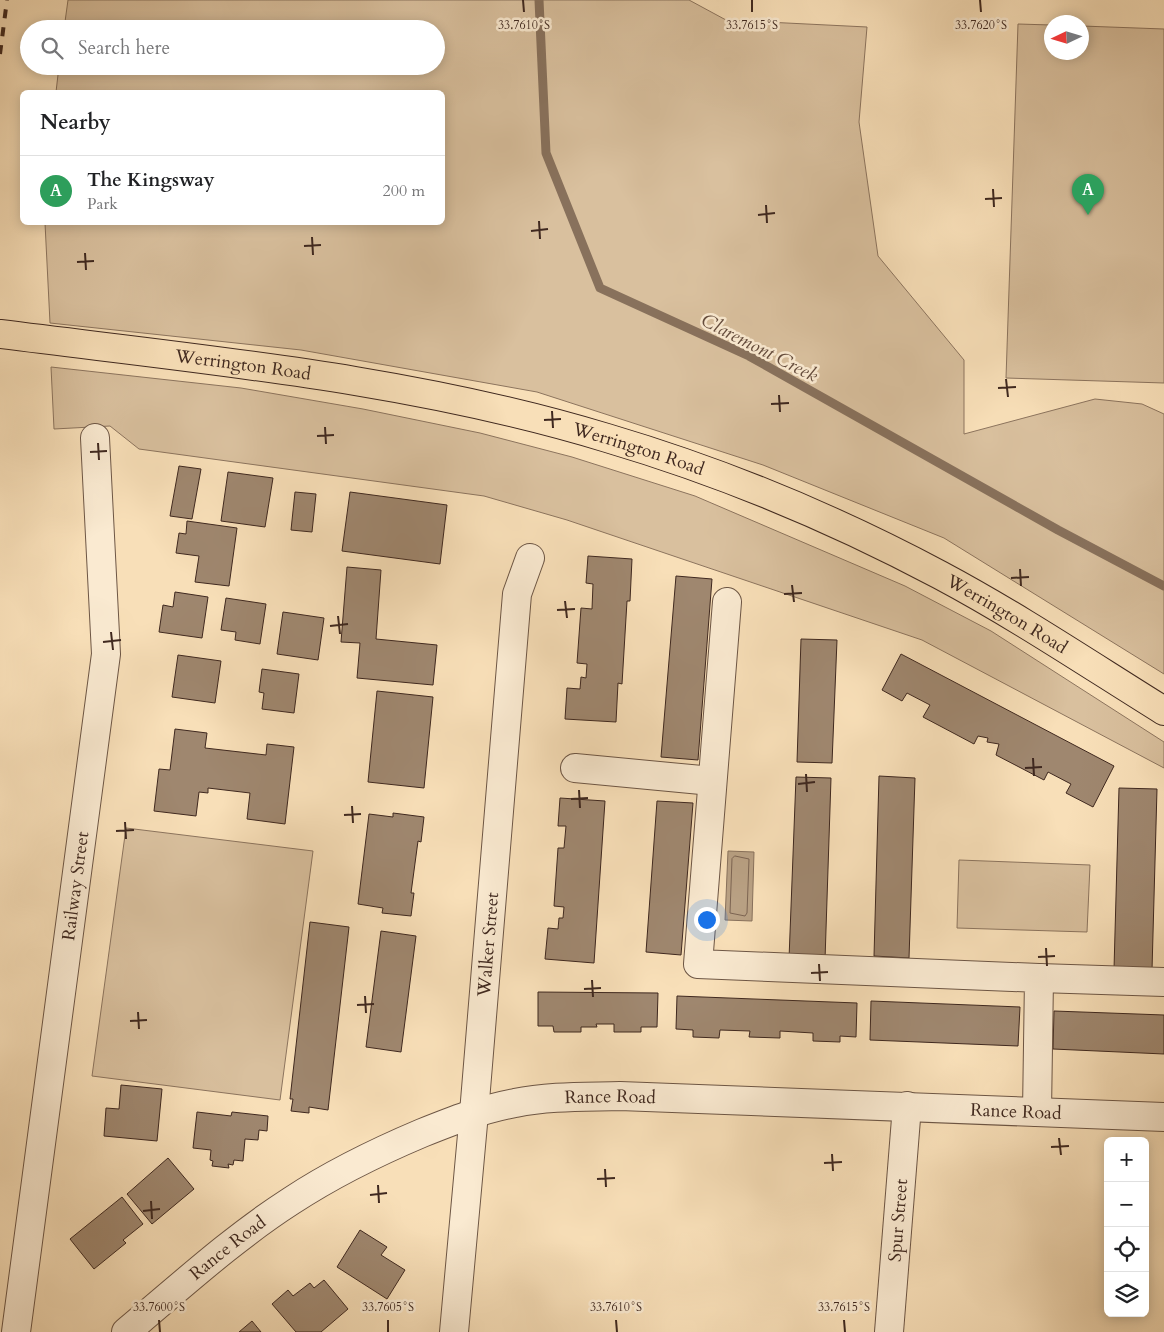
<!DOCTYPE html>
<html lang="en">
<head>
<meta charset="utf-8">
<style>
  body { margin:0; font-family:Cardo,serif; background:#f2f2f2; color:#202124 }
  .controls { position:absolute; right:15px; bottom:15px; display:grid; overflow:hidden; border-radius:8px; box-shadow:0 2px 12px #0003 }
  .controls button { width:45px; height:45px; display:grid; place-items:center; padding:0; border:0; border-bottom:1px solid #e0e0e0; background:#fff; color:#202124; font:25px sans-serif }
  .compass { position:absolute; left:1044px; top:15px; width:45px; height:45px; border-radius:50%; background:#fff; box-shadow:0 2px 12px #0003; rotate:266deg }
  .you { position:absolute; left:706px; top:919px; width:18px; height:18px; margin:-12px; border:4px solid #fff; border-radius:50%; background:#1a73e8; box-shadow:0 0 0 8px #1a73e833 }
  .badge { display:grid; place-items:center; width:32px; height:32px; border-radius:50%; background:#8f2418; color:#fff; font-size:16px; font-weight:700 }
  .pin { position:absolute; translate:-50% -41px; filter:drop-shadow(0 1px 2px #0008) }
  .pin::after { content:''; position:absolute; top:26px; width:18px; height:15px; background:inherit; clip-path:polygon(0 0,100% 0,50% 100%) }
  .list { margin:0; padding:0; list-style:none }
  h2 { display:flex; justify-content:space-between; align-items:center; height:65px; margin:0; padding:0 20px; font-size:21px }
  h2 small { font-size:16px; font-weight:400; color:#757577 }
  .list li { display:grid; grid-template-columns:32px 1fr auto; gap:15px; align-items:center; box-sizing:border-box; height:70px; padding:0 20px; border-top:1px solid #e0e0e0 }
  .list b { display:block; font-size:19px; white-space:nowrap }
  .list p { margin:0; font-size:16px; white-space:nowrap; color:#757577 }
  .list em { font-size:16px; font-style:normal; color:#757577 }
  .icon { flex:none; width:28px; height:28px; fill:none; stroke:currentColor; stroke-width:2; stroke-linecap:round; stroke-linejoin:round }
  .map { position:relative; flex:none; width:1164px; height:1332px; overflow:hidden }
  .search { position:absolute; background:#fff; box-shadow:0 2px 12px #0003; left:20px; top:20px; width:425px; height:55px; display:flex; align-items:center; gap:12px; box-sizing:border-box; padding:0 18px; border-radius:28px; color:#757577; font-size:19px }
  .panel { position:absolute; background:#fff; box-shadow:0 2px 12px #0003; left:20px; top:90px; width:425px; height:135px; border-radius:8px }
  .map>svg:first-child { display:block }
</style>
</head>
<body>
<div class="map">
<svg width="1164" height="1332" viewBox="0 0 1164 1332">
  <rect width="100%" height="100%" fill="#f8dfb8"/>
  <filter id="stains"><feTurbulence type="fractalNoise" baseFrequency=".004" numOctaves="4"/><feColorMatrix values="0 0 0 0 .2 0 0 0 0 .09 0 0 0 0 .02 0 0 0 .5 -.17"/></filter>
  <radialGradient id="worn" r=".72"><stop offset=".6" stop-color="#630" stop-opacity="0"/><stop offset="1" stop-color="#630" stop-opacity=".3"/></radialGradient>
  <g fill="#d9c09e" stroke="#8c745e">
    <polygon points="68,0 689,0 726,20 867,27 859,122 878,256 964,360 964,434 1095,399 1142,404 1164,414 1164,674 944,538 763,465 537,392 301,350 50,323 45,223 442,222 442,92 56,92 59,66 436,66 436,29 64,29"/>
    <polygon points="1018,24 1051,25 1052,52 1082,52 1082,26 1164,29 1164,383 1006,378"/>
    <polygon points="51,367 241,388 363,409 480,433 572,457 695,496 905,586 991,631 1164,742 1164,768 922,640 567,520 484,496 139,449 110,426 54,429"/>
    <polygon points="126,828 313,851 280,1100 92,1076"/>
    <polygon points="959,860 1090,865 1087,932 957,928"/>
  </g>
  <polygon fill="#b9a184" stroke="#88715c" points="728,851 754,852 752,921 725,920"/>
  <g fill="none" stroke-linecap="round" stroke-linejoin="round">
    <polygon stroke="#7c6452" stroke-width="1" points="735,856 749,859 747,913 745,916 730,913 732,859"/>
    <polyline stroke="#88715c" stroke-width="9" points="539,0 546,153 600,288 749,356 1058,530 1164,586"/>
  </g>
  <g fill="#9f876f" stroke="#3f281f">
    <polygon points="179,466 201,469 192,519 170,516"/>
    <polygon points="228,472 273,478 265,527 221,521"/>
    <polygon points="295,492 316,494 312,532 291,530"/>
    <polygon points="350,492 447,505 440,564 342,551"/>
    <polygon points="187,521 237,528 229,586 195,582 199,556 176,553 179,533 186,534"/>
    <polygon points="588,556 632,559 630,601 627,601 622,684 618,683 616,722 565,719 567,688 580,689 581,677 586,678 587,664 577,663 581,608 592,609 593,584 586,583"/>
    <polygon points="347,567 381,570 376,639 437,645 433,685 357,678 360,643 341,642"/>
    <polygon points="676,576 712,579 698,760 661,757"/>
    <polygon points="175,592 208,597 202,638 159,632 163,605 173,607"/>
    <polygon points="226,598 266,604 260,644 235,640 236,632 221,630"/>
    <polygon points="283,612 324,618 318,660 277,654"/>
    <polygon points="801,639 837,640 832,763 797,762"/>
    <polygon points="901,654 1114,766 1093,807 1066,793 1071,784 1048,772 1044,780 996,755 999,744 987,742 988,738 978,736 974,744 923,717 930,705 907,693 902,701 882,690"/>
    <polygon points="178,655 221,661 215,703 172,697"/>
    <polygon points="262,669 299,674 294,713 262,709 264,693 259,692"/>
    <polygon points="377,691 433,697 424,788 368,782"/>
    <polygon points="175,729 207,733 205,748 266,755 267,744 294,747 285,824 247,819 250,793 208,788 208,793 199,792 196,816 154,811 159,769 170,770"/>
    <polygon points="879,776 915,778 909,958 874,956"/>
    <polygon points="796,777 831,778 825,960 789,959"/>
    <polygon points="1119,788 1157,789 1152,970 1114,969"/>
    <polygon points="560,798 605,801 594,963 545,959 548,928 558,929 559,918 563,918 564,907 554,906 558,848 564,848 566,826 558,826"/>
    <polygon points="657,801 693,803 681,955 646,952"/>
    <polygon points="393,813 424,817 421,842 418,841 411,893 414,893 411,916 382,913 383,908 358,904 369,814 393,817"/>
    <polygon points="310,922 349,927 328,1110 309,1107 309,1113 291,1111 293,1099 290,1099"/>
    <polygon points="381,931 416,936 401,1052 366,1047"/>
    <polygon points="538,992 658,993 657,1027 641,1027 641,1032 614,1032 614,1024 596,1024 597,1027 581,1027 581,1032 554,1032 553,1026 538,1026"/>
    <polygon points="677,996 857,1003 856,1037 840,1036 840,1042 813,1041 813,1033 780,1031 780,1038 749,1037 750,1031 720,1030 719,1038 693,1037 693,1030 676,1029"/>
    <polygon points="871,1001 1020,1007 1018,1046 870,1040"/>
    <polygon points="1054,1011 1164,1015 1164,1054 1053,1049"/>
    <polygon points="121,1085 162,1089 157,1141 104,1136 106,1108 119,1109"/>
    <polygon points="197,1112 231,1116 232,1112 268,1116 267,1131 259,1130 258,1140 245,1139 243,1161 234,1160 233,1165 228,1164 229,1168 212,1166 213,1161 210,1160 211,1150 193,1148"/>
    <polygon points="168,1158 194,1189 152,1224 127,1194"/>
    <polygon points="122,1197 143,1224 123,1240 126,1243 94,1269 70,1239"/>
    <polygon points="360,1230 387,1247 381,1255 405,1270 387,1299 337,1267"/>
    <polygon points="324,1280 348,1309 321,1332 296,1332 272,1304 288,1290 293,1296 310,1283 314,1288"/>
    <polygon points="252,1321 261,1332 239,1332"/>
  </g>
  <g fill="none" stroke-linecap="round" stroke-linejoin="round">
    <defs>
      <g id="minor">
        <polyline points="727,602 698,964 1039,978 1037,1112"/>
        <polyline points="575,768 712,781"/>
        <polyline points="1039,978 1164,982"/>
        <path id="s1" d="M16 1332 106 654 95 438"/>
        <path id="s2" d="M126 1332C180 1287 232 1239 291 1201 332 1174 377 1152 422 1133 452 1121 482 1109 515 1103 549 1096 585 1097 620 1096L1164 1117"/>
        <path id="s3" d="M454 1332 474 1113 517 594 530 558"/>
        <path id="s4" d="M889 1332 907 1106"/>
      </g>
      <g id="major">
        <path id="s5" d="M0 334C204 360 410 378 607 438 722 472 835 519 940 575 1017 616 1090 665 1164 711"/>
      </g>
    </defs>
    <use href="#minor" stroke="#6d5645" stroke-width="30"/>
    <use href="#major" stroke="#3f281f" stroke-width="30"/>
    <use href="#minor" stroke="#faead1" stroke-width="28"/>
    <use href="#major" stroke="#f8dfb8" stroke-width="28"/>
    <polyline stroke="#3f281f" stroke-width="4" stroke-dasharray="9 9" stroke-linecap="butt" points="0,54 7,0"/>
  </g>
  <path fill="none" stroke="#3f281f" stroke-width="2" d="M523 0 524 12M752 0V12M980 0 981 12M993 189 994 207M985 199 1002 198M766 205 767 223M758 215 775 213M539 221 540 239M531 231 548 229M312 237 313 255M304 246 321 245M85 253 86 270M77 262 94 261M1006 379 1008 397M998 388 1016 387M779 395 780 412M771 404 789 403M552 411 553 428M544 420 561 419M325 427 326 444M317 436 334 435M98 443 99 460M90 452 107 451M1020 569 1021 586M1011 578 1029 577M792 585 794 602M784 594 802 593M565 601 567 618M557 610 575 609M338 616 340 634M330 626 348 624M111 632 113 650M103 642 121 640M1033 758 1034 776M1025 768 1042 767M806 774 807 792M798 784 815 782M579 790 580 808M571 799 588 798M352 806 353 823M344 815 361 814M125 822 126 839M116 831 134 830M1046 948 1047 966M1038 957 1055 956M819 964 820 981M811 973 828 972M592 980 593 997M584 989 601 988M365 996 366 1013M357 1005 374 1004M138 1012 139 1029M130 1021 147 1020M1059 1138 1061 1155M1051 1147 1069 1146M832 1154 833 1171M824 1163 842 1162M605 1169 606 1187M597 1179 615 1178M378 1185 379 1203M370 1195 387 1193M151 1201 152 1219M143 1211 160 1209M159 1320 160 1332M388 1320V1332M616 1320 617 1332M844 1320 845 1332"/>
  <g text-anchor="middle" stroke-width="5" stroke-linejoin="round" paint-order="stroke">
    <g font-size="18" fill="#3f281f" stroke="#faead1">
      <text dy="6" stroke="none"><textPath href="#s5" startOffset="245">Werrington Road</textPath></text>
      <text dy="6" stroke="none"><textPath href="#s5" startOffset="650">Werrington Road</textPath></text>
      <text dy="6" stroke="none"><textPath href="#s5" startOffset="1055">Werrington Road</textPath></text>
      <text dy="6" stroke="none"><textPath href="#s1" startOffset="450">Railway Street</textPath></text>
      <text dy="6" stroke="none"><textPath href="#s3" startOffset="389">Walker Street</textPath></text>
      <text dy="6" stroke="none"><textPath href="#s2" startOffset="552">Rance Road</textPath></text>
      <text dy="6" stroke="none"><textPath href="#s2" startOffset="958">Rance Road</textPath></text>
      <text dy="6" stroke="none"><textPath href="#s4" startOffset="112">Spur Street</textPath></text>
      <text dy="6" stroke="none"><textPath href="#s2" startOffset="132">Rance Road</textPath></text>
    </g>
    <g font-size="19" font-style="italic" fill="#644c3d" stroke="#faead1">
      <text transform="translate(760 347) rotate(27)" y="7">Claremont Creek</text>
    </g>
  </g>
  <g font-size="12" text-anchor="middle" fill="#3f281f" stroke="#faead1" stroke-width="5" stroke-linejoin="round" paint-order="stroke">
    <text x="524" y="29">33.7610°S</text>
    <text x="752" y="29">33.7615°S</text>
    <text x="981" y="29">33.7620°S</text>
    <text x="159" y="1311">33.7600°S</text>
    <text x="388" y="1311">33.7605°S</text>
    <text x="616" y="1311">33.7610°S</text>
    <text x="844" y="1311">33.7615°S</text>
  </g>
  <rect width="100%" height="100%" filter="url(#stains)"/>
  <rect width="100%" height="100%" fill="url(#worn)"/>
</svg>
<div class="controls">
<button>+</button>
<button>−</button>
<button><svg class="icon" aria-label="locate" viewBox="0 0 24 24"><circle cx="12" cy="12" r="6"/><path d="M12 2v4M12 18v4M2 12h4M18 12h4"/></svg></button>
<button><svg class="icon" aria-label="layers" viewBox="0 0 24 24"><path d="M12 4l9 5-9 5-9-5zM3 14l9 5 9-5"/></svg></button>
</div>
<svg class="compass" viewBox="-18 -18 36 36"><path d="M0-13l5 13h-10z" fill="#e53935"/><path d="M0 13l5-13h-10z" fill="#757577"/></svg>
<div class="you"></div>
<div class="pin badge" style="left:1088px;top:215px;background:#2e9e5b">A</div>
<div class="search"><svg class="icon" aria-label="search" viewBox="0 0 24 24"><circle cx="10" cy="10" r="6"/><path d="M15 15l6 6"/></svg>Search here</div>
<section class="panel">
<h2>Nearby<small></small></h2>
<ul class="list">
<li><span class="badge" style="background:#2e9e5b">A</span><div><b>The Kingsway</b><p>Park</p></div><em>200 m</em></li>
</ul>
</section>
</div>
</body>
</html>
